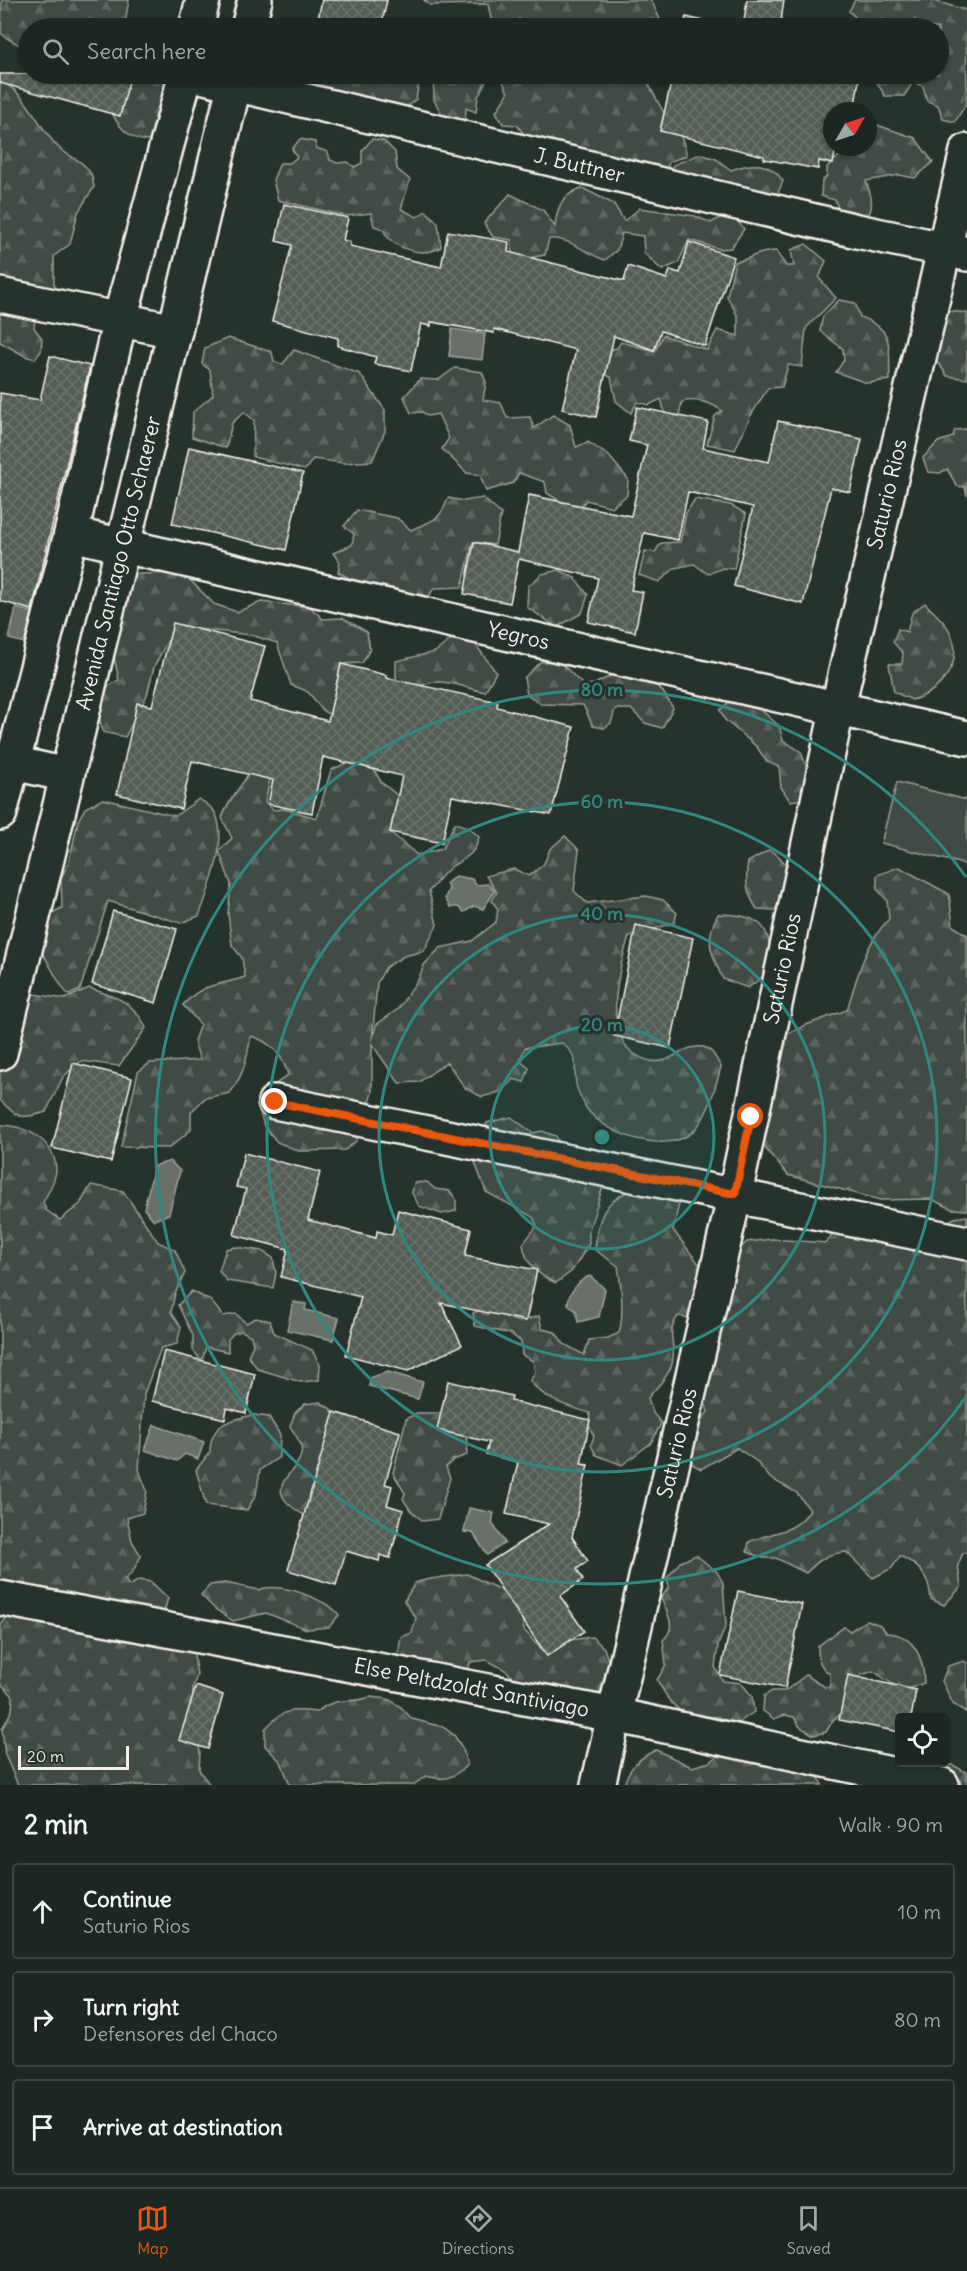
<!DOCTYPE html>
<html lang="en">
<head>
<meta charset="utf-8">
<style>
  body { margin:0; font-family:Delius,sans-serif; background:#252e2a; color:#f1f3f6 }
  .controls { position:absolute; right:18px; bottom:18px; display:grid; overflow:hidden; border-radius:6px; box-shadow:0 2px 4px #0004 }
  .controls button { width:54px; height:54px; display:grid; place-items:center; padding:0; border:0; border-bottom:2px solid #3a4340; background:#1c2622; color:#f1f3f6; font:30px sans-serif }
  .compass { position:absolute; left:823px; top:102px; width:54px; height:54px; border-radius:50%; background:#1c2622; box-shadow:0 2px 4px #0004; rotate:51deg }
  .scale { position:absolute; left:18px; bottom:15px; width:111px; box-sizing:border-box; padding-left:6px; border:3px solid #f4f1e8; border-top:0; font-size:16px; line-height:21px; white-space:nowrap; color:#f4f1e8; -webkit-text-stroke:4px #26332d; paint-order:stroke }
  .stop { position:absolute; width:18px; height:18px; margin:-14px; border:4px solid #ea580c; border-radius:50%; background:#fff }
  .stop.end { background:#ea580c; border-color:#fff; box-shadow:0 2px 6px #0008 }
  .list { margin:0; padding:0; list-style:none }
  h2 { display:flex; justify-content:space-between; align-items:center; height:78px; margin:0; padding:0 24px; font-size:26px }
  h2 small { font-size:20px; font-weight:400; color:#a0a5a5 }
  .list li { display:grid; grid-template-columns:39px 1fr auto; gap:18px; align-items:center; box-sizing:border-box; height:96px; margin:0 12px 12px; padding:0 12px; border:2px solid #3a4340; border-radius:6px }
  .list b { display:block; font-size:22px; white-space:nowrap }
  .list p { margin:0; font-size:20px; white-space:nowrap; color:#a0a5a5 }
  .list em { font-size:20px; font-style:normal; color:#a0a5a5 }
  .icon { flex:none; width:33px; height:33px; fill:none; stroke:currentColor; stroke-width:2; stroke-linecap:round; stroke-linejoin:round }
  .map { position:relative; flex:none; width:967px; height:1785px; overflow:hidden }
  .search { position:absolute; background:#1c2622; box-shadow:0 2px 4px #0004; left:18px; right:18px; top:18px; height:66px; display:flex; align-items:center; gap:15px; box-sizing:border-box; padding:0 21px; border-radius:33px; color:#a0a5a5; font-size:22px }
  .sheet { height:402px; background:#1c2622 }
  nav { display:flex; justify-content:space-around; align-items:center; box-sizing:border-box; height:84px; border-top:2px solid #3a4340; background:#1c2622; font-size:16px; color:#a0a5a5 }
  nav a { display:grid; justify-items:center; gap:3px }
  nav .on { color:#ea580c }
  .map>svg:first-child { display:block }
</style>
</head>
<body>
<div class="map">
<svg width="967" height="1785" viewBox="0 0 967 1785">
  <defs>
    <pattern id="forest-firs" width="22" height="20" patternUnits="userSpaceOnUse" patternTransform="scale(1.5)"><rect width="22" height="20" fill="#414b45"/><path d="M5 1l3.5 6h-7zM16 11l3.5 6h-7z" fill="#5d6560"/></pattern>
    <pattern id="building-cross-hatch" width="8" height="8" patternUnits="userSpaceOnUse" patternTransform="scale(1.5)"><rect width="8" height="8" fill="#525c55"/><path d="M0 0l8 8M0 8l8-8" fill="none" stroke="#6c746d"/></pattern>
  </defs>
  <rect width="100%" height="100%" fill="#26332d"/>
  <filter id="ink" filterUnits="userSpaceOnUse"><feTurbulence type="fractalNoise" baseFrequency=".0167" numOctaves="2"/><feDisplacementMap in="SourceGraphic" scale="12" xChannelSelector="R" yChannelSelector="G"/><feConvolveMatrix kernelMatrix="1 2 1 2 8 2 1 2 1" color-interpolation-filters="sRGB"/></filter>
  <g filter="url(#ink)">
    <g fill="url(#forest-firs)" stroke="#9a9e96" stroke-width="1.5">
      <path d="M2 0H129L124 28H81L73 20H68L63 28H28V52C20 42 10 43 1 33Z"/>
      <polygon points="424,0 651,0 664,28 493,28 488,4 430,5"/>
      <polygon points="855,0 930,0 966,10 967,102 955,122 943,119 938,105 927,101 923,86 913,82 904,96 885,96 875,79 879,74 938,74 938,28 866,28 849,11"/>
      <path d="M121 74H168L170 84 162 98 168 114 160 139C133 147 115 126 108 102L119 84Z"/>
      <polygon points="306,74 349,74 369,81 379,77 379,74 401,74 419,82 416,99 406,108 393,108 371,99 350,103 302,88"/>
      <polygon points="433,74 654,74 649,85 664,113 660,131 681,136 687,155 669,162 662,185 608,172 599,150 585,155 527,138 517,125 503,124 496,112 508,93 501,77 487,79 478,97 476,112 466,108 465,126 447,123 434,100"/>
      <path d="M0 81C28 93 38 127 58 147 68 157 84 160 91 174 93 177 93 183 94 187L78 212 70 244 54 256V284L59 297 35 318 34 328 42 338 41 351 35 359 25 356 0 342Z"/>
      <path d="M874 124 915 138 933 162 915 178 899 175 866 181C875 207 874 209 857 231L839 210 835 200 821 196 822 181 827 176V167L840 155 868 147V129Z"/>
      <path d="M300 139 315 142 316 148 328 152 330 160 337 163 348 162 354 167 362 163V151L372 139 384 141 395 152 397 169 410 180 401 209 417 217 426 211 438 223 441 247C423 258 391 249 383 229L374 226 371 213 346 216 278 200 273 180 280 163H290L297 157 292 149Z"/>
      <path d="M700 154 716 159 731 170C752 162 770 161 783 181L776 197 670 178 673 165Z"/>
      <path d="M582 188 614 204 624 221 640 208 695 216 711 223 730 212 744 229 731 248 720 249 689 240 678 263 662 270 644 253 643 236 622 233 617 250 605 260C586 254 570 237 549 239L545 255 533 257 531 268 512 257V240L493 237 484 223 510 194 543 210 555 227C557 206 562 195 582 188Z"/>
      <path d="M806 244 826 261 819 278 836 298 806 328 802 367 788 365 782 387 768 388 751 415 735 450 707 444 715 416 722 411C712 403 696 398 682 402L679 416 665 413 661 399 649 405 637 402 631 413 616 401 611 377 598 372 609 350 617 348 621 342 655 351 663 335 707 350 717 330 738 336V317L727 296 735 262C752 259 757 251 776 251L786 266H794L791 250Z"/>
      <path d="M839 300 855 303 860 317C896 330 888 346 890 380L867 383 836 372 844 360 843 349 820 331 823 316Z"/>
      <polygon points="948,311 967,313 967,379 947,376 940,365 927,354 936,323"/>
      <polygon points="228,338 272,352 274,362 283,364 294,350 360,374 368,386 385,410 385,431 372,461 344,463 313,459 305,470 253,457 254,420 244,412 232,423 226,448 192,437 193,412 213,395 210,370 202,364 205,348"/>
      <polygon points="455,368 482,372 486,382 483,400 501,403 507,418 530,417 534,428 553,415 570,425 576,447 588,442 609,456 628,479 627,495 612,507 586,500 575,515 560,501 547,493 545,482 519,473 513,483 486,491 480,475 467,473 442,449 449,438 438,414 428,416 422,412 411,413 404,397 420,379 438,380"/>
      <polygon points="967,429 967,496 965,487 957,486 947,469 940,473 928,472 923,458 938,442 953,437 955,430"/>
      <path d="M448 498 464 501 483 498 501 514 495 545 473 542 462 587 434 588 424 604 375 592 338 572 340 562 333 553 352 545 354 534 344 526 357 510 397 518 411 530C432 520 440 522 448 498Z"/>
      <polygon points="695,499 731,505 746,514 734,569 723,568 708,574 694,564 675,568 659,582 639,575 645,551 655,552 661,543 680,542 686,513"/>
      <polygon points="559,570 575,578 588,595 582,613 557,627 527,607 528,586 542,574"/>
      <path d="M183 573 214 604 237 612 261 602 310 607 323 619 343 618 367 632 370 649 362 663 341 664 333 699 338 716C320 714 320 705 309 693 304 689 296 687 291 685L277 643 251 635 198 629 168 640 154 667 147 695 125 737 103 732 93 695 119 680 99 586 138 574Z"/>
      <path d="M925 603C933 612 945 621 950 632 965 662 941 692 912 700L894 692 889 664H902L903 653 893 642 898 629 907 632 912 613Z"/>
      <path d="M458 634 473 641 496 672 485 692C466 689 442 676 423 685 417 688 411 699 407 704L396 692V661L435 652Z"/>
      <polygon points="559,661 583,685 595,684 616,673 642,671 663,692 673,708 662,728 645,723 631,709 615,709 611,723 604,728 593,726 583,705 541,704 527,694 524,678 540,662"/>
      <polygon points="729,702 761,710 779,726 783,740 801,752 811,778 805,799 790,801 781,787 779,767 766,761 757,747 725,720 720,710"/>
      <path d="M349 762 374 770 381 782 398 796 390 832 417 855 442 849 455 823 468 827 479 837C475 855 466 857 451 867 443 873 436 884 429 891L437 925 424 951 404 956 386 967 377 983 372 1041 376 1025 398 1009 419 978 424 965 440 948 472 941 496 922 498 909 492 901 497 892 486 876 514 869 529 876 544 864 550 849 565 836 579 850 574 891 587 903 646 896 663 900 677 913 674 923 629 936C618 971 597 1050 651 1061 672 1065 682 1044 703 1047 713 1049 716 1059 721 1067 715 1087 711 1109 697 1127 674 1158 606 1136 587 1109 583 1103 577 1090 576 1084 573 1063 581 1059 562 1043L525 1048 520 1061 529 1068 524 1082 513 1079 503 1091 482 1097 465 1088 447 1062 419 1082 399 1083 372 1044V1093L356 1141 345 1150 299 1151 277 1142 264 1126 259 1109 273 1086 288 1075C283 1055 271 1042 251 1036 247 1057 244 1075 230 1093L205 1098 191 1112V1130L169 1148 121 1147 138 1072 150 1063 200 1060 194 1041 200 1024 183 1005C205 981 217 987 245 977L242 958 232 945 228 914 231 884 219 851 232 838 222 818C229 797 243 786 252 767L273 766 265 802 274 810 284 809 317 818 331 770Z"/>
      <path d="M103 799 175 816 199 799C203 802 211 806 214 811 230 838 209 889 199 916L181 923 108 901 80 990 69 995C57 984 52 966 42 953L29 950 38 911 54 912 62 908 61 878 69 862 78 821 85 808Z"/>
      <path d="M769 850C785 857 796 878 787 895 784 900 778 906 774 910L757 909C746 892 745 881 748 862Z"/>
      <path d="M899 867 949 894 953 926 967 935V1210L952 1209 931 1199 880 1200 788 1175 765 1148 751 1117 767 1044 806 1025 847 1010C857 978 865 943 889 919L887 900 877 889V875Z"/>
      <path d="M718 914C763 914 775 928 768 973L748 988 723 979C711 954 704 940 718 914Z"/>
      <path d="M89 988C117 998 133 1000 146 1028L119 1066 81 1061 63 1077 46 1112C20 1120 18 1118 0 1100V1004L6 995 34 994 65 999Z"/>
      <path d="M511 1117 533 1133 542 1131 556 1136 561 1147 603 1186 589 1230V1244L572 1271 556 1283C539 1276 525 1263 523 1244L537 1226 533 1217 486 1192 473 1157 487 1123Z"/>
      <path d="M0 1125C26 1125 56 1141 56 1171 55 1182 48 1193 43 1202L46 1210 60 1220 80 1204 91 1185 123 1191 158 1242 175 1250 185 1273 175 1293 171 1312 181 1327 177 1344 161 1348 144 1394 139 1470 147 1491 143 1513 127 1518 132 1541 141 1556 132 1573 125 1579 129 1586 139 1580 151 1582 168 1598 164 1612H145L100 1604 86 1597 67 1596 37 1588 0 1582Z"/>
      <polygon points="427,1182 435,1189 450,1191 456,1199 456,1211 442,1214 419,1206 412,1193 414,1183"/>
      <path d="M636 1189 669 1193 679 1204 673 1230 709 1277 693 1319 678 1316C666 1333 675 1340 673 1358 672 1374 657 1386 648 1398L653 1413 661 1423 651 1443 622 1465 596 1455 591 1445 594 1436 589 1426 590 1413C567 1406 545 1401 530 1381L535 1372 533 1361 522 1355 521 1342 511 1334 475 1326 473 1313 484 1309 519 1322 539 1316 542 1329 555 1332 564 1344 584 1355 589 1340 608 1338 619 1333C624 1316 621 1285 618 1266L595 1250C597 1219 604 1198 636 1189Z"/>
      <path d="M848 1212 940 1227 954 1218 967 1216V1552L963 1553 958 1565 961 1587 944 1605 931 1599C929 1577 921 1566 900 1556L892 1568 873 1578 846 1552C827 1553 819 1560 806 1573L776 1558H763L747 1552 749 1542C774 1530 793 1535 810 1510L797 1493 770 1478 756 1461 737 1448 701 1469 689 1462 696 1426 708 1412 703 1396 708 1365 718 1350 719 1320 733 1255 747 1242 772 1239 826 1243Z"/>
      <polygon points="236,1247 262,1251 273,1258 276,1273 273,1288 227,1281 219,1271 226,1249"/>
      <polygon points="192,1291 211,1301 223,1316 236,1314 246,1323 256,1318 270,1321 274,1333 312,1350 320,1365 319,1380 301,1382 258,1369 248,1356 253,1345 251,1336 242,1331 234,1333 228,1339 228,1352 206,1347 202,1361 193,1350 193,1336 178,1305"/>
      <path d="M320 1402 331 1409 345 1430 317 1522C243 1486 308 1475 301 1446 300 1440 293 1432 290 1426L295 1413 305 1404Z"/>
      <polygon points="417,1413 455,1413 466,1426 467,1455 453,1460 446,1467 450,1478 438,1519 423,1521 411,1511 403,1499 405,1493 393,1473 406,1419"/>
      <path d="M253 1415 269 1417 280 1435 279 1457 260 1470 256 1495 247 1510 206 1505 196 1470 210 1452C210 1424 229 1420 253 1415Z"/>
      <path d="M696 1555 717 1572 723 1583 726 1625 718 1645 715 1667 723 1681 741 1683 752 1696 754 1712 735 1725 718 1717 685 1716 669 1700 657 1680 666 1665 663 1640C678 1627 667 1614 661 1598L669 1587 667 1578 680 1562Z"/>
      <path d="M467 1574 501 1590 521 1612 524 1630 547 1656 570 1640 592 1637 604 1648 611 1670 594 1703 517 1683 507 1671 487 1660 470 1662 465 1687 405 1670 398 1655 401 1637 412 1633 416 1618 404 1601 415 1583C432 1577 449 1577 467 1574Z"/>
      <path d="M225 1583 259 1590C277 1581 328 1599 339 1615L329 1627 307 1629 266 1613 233 1621 215 1609 201 1595 210 1585Z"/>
      <polygon points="11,1612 183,1643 194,1655 197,1675 193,1687 193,1714 200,1752 199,1770 210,1785 18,1785 5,1755 2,1729 12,1710 13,1696 0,1683 1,1625"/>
      <path d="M867 1620 880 1625 887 1633C914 1634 924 1658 924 1683L903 1691 873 1671 861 1675 845 1711 833 1720 826 1732 814 1735 800 1727 794 1717 785 1715 774 1719 763 1711 764 1696 772 1691H785L806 1675 825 1687H830V1674C819 1666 818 1659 818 1646L844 1627 850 1631Z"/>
      <polygon points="964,1661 967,1663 967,1713 953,1704 942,1681 948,1666"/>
      <path d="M370 1697 388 1699 401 1707 412 1719 443 1727 454 1735 463 1749 467 1765C452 1779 445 1781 426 1776L413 1785H290L281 1762 265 1746V1729C283 1709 290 1709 317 1712 337 1695 348 1705 370 1697Z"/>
      <path d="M656 1750 692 1767 710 1762 720 1754 815 1768 822 1785H624C629 1767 639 1758 656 1750Z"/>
      <polygon points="953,1765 967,1773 967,1785 913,1785 932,1768"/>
    </g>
    <polygon fill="#414b45" stroke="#9a9e96" stroke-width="1.5" points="897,782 967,800 967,865 881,843"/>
    <g fill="#676f68" stroke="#9fa39b" stroke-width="1.5">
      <polygon points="452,329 485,334 482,360 449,356"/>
      <polygon points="16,608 40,614 33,645 9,639"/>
      <polygon points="455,876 472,879 476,885 488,884 495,891 483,909 474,906 464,912 458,907 450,907 445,898 449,889 446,884"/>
      <polygon points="170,1161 180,1171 169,1214 154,1220 144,1209 154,1166"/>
      <path d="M590 1276 605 1289 599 1317 578 1322 576 1311 568 1304C568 1293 580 1279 590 1276Z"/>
      <polygon points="293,1302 306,1304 305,1310 339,1318 333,1340 287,1330"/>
      <polygon points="388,1372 423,1382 418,1399 369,1386 371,1377"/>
      <polygon points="154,1425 204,1442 198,1459 185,1454 177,1461 145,1450"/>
      <polygon points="469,1508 494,1513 492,1523 505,1543 487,1555 473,1533 464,1532"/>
    </g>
    <g fill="url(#building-cross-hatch)" stroke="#f4f1e8" stroke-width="1.5">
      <polygon points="322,0 387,0 381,28 316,28"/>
      <polygon points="747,0 784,0 780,28 743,28"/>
      <polygon points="686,17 734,28 683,28"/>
      <polygon points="0,74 131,74 120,116 0,83"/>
      <polygon points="673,74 860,74 854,111 832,111 832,147 836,147 833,164 819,161 818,169 764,159 764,156 660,131"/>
      <polygon points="284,204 348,218 343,240 350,242 350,246 441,267 448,231 509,242 508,252 624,281 628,266 667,279 670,270 680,273 689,242 734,257 705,346 661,331 654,350 614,336 596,417 562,409 576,350 494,329 494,333 431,322 431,326 421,324 411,371 374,364 376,357 338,346 338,338 272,321 292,245 276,241"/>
      <polygon points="50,356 90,366 32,610 0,601 0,393 40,400"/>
      <polygon points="637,407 708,422 703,448 769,462 778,421 862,439 850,492 831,488 803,604 734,586 753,507 688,492 678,540 644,533 631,590 643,592 635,632 588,622 598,578 519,559 510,603 464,594 474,542 518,552 529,495 631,516 647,445 629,441"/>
      <polygon points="189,447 303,473 286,550 172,524"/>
      <polygon points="173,623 265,646 250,701 328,721 341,664 386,675 386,678 498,702 497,707 574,727 551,815 452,796 442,843 390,832 402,776 323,757 312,813 268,804 273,780 192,761 181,809 117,794 137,703 152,706"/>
      <polygon points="113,911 177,929 156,1003 92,984"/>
      <polygon points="636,925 693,938 670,1048 614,1036"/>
      <polygon points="73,1063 132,1078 111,1162 52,1148"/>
      <polygon points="244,1153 320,1172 308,1220 376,1238 377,1231 392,1235 398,1210 471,1229 465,1256 537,1270 526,1321 441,1303 462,1345 408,1371 346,1355 361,1297 281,1277 288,1249 234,1235 246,1189 236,1187"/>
      <polygon points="164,1351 255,1374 246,1413 227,1408 225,1419 152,1401"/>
      <polygon points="448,1381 512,1396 511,1401 590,1420 581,1464 588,1465 572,1537 588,1561 577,1569 583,1580 560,1596 584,1631 547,1656 485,1565 549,1524 506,1514 518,1462 486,1454 489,1442 437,1430"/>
      <polygon points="334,1412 400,1432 385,1484 392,1486 387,1505 403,1510 390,1558 380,1555 379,1561 346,1551 336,1585 288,1570"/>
      <polygon points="738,1591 802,1604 785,1688 720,1675"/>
      <polygon points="848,1675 916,1690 911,1718 900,1718 900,1732 839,1720"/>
      <polygon points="196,1686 223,1695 208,1749 179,1740"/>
    </g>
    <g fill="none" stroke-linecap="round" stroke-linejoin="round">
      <defs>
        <g id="minor">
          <path id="s1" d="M192 74 857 231 967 254"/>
          <polyline points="0,295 175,331"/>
          <path id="s2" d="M71 534 967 738"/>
          <polyline points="0,760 67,775"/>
          <polyline points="275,1102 967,1243"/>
          <path id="s3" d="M0 1598 614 1715 942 1785"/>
          <path id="s4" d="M598 1785 735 1194 838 706 967 151"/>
        </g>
        <g id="primary">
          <polyline points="196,28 203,0"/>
          <polyline points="248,28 255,0"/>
          <polyline points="0,813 71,534 120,319 186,74"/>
          <path id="s5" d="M0 1053 237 74"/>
        </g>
      </defs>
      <use href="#minor" stroke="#f4f1e8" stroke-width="38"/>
      <use href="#primary" stroke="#f4f1e8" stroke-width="38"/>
      <use href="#minor" stroke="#26332d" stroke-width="33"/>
      <use href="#primary" stroke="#26332d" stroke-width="33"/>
    </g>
  </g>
  <g fill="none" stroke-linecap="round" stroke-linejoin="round" filter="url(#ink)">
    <polyline stroke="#ea580c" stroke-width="8" points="275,1102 735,1194 751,1117"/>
  </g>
  <circle cx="602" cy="1137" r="112" fill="#318880" fill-opacity=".12"/>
  <g fill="none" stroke="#318880" stroke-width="3">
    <circle cx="602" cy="1137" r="112"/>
    <circle cx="602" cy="1137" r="223"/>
    <circle cx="602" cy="1137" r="335"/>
    <path d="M966 1397A447 447 0 1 1 966 877"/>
  </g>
  <g text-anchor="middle" stroke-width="6" stroke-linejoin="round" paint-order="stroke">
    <g font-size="21" fill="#f4f1e8" stroke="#26332d">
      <text dy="7" stroke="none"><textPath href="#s1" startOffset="398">J. Buttner</textPath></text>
      <text dy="7" stroke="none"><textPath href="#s4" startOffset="1323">Saturio Rios</textPath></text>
      <text dy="7" stroke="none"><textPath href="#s5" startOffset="504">Avenida Santiago Otto Schaerer</textPath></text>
      <text dy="7" stroke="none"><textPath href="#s2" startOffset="459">Yegros</textPath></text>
      <text dy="7" stroke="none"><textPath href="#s4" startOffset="837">Saturio Rios</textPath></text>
      <text dy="7" stroke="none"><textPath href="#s4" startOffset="351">Saturio Rios</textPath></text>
      <text dy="7" stroke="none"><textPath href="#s3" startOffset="480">Else Peltdzoldt Santiviago</textPath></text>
    </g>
  </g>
  <circle cx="602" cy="1137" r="9" fill="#318880" stroke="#26332d" stroke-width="3"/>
  <g font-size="18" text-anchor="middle" font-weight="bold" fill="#318880" stroke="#26332d" stroke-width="6" stroke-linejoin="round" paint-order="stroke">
    <text x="602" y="696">80 m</text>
    <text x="602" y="808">60 m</text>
    <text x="602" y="920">40 m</text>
    <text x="602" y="1031">20 m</text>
  </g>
</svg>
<div class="controls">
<button><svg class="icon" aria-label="locate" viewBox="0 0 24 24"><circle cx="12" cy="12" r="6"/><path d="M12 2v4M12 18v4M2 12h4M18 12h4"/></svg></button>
</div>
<svg class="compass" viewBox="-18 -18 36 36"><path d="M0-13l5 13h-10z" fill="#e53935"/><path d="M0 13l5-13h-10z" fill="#a0a5a5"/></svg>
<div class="scale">20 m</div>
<div class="stop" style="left:751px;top:1117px"></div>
<div class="stop end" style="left:275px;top:1102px"></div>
<div class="search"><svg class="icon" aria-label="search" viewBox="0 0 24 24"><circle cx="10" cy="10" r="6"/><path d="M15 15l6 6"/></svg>Search here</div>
</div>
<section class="sheet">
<h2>2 min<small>Walk · 90 m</small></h2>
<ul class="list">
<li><svg class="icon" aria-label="ahead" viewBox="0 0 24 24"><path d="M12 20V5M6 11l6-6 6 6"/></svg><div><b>Continue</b><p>Saturio Rios</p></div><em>10 m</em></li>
<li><svg class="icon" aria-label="right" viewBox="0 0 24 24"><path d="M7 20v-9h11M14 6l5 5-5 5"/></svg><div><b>Turn right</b><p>Defensores del Chaco</p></div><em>80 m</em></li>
<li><svg class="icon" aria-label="arrive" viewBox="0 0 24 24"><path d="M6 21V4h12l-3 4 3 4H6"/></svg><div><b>Arrive at destination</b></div></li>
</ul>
</section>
<nav>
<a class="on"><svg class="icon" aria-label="map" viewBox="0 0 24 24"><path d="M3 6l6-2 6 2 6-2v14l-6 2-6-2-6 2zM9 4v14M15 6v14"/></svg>Map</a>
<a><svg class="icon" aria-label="directions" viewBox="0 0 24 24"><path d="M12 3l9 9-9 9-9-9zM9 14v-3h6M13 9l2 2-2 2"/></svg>Directions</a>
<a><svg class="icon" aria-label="saved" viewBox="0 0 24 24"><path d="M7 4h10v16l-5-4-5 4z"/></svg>Saved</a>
</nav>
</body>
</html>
